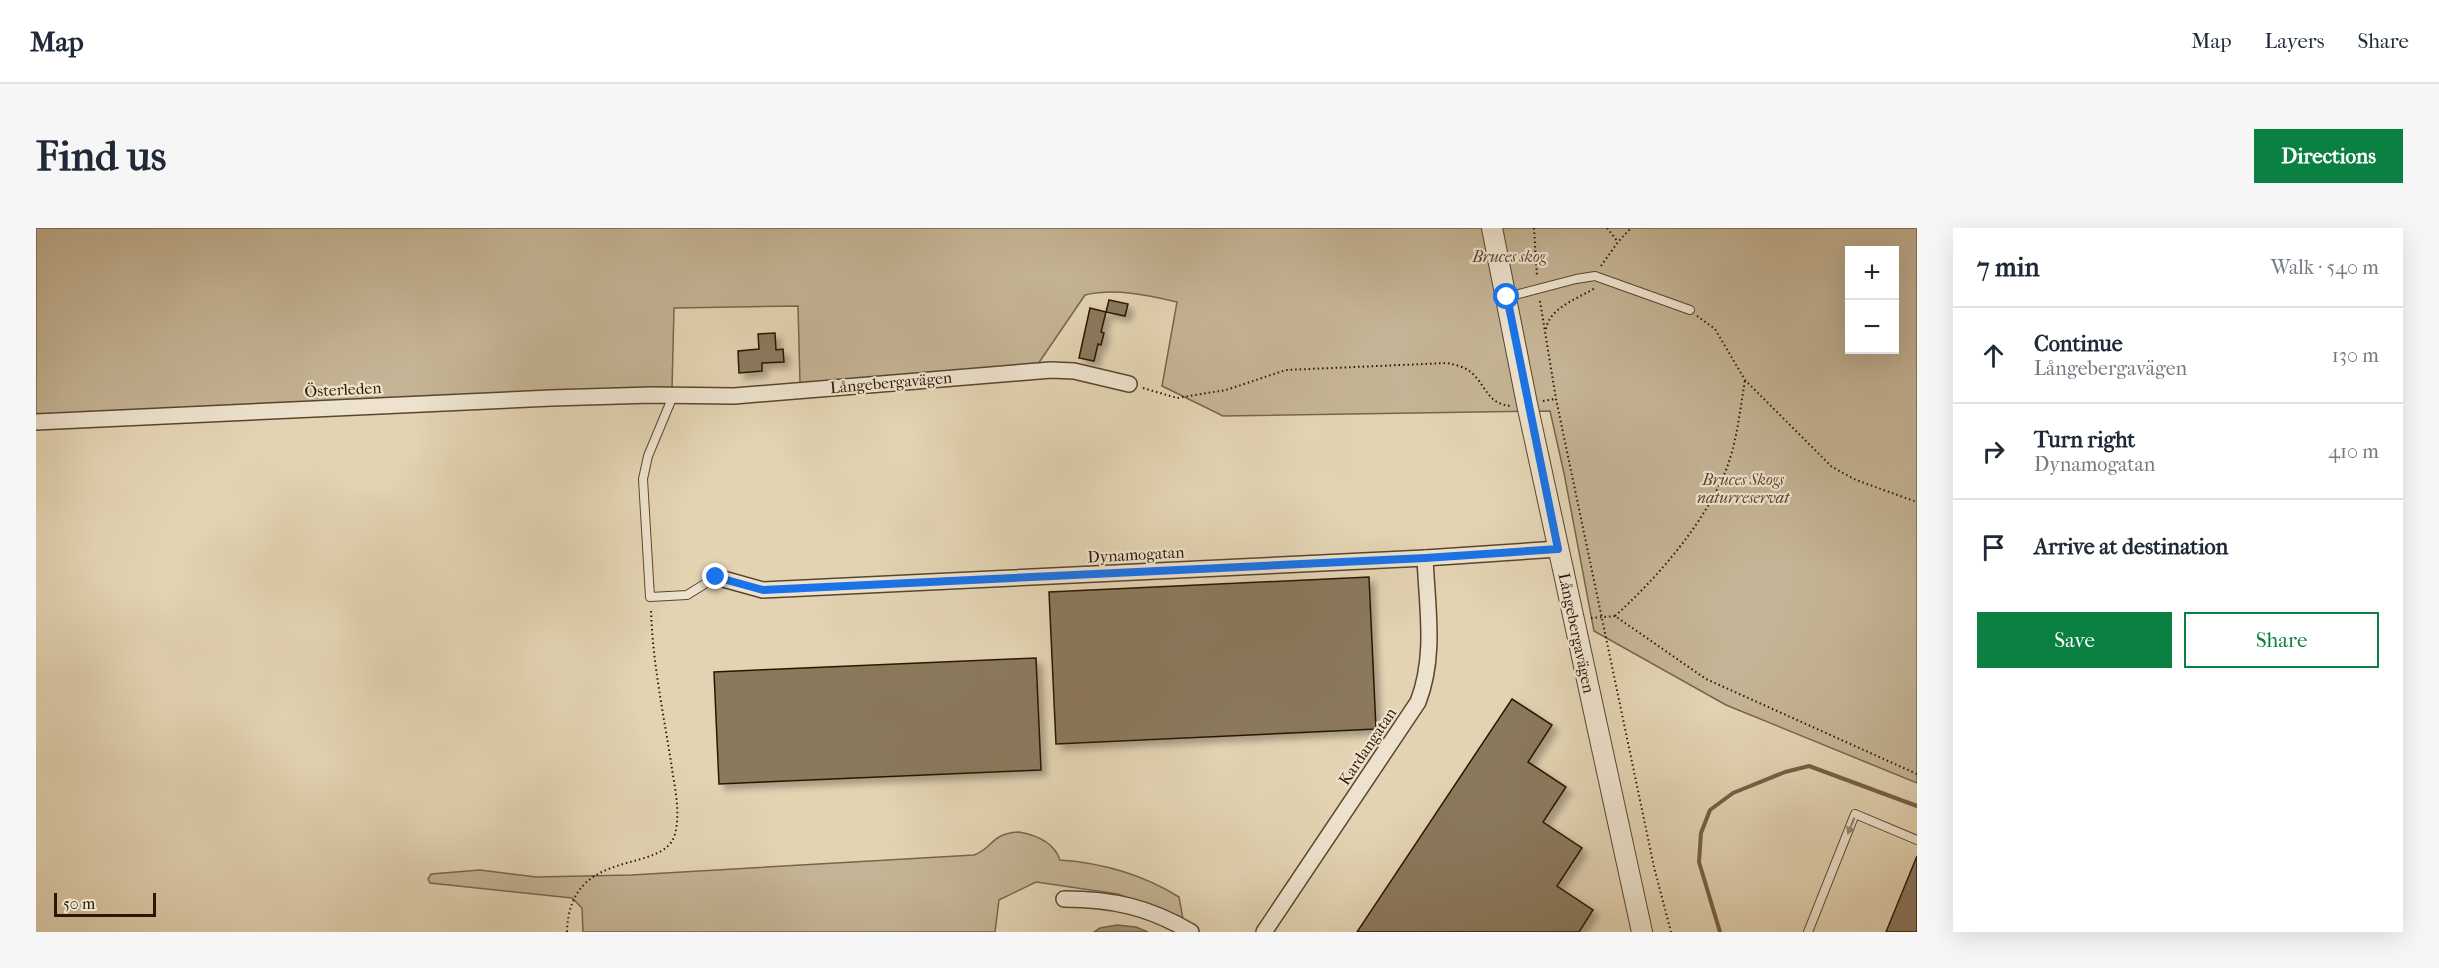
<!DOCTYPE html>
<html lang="en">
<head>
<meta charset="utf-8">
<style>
  body { margin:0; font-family:"IM FELL French Canon",serif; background:#f6f6f7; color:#1f2937 }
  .controls { position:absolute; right:18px; top:18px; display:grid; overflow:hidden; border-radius:0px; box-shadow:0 6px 24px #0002 }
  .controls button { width:54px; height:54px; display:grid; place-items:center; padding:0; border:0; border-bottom:2px solid #e0e1e3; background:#fff; color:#1f2937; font:30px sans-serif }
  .scale { position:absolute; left:18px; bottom:15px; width:102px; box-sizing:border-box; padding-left:6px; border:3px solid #2c1700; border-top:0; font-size:16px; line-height:21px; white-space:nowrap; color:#2c1700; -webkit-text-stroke:4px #ede2cd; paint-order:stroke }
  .stop { position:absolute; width:18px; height:18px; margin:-14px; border:4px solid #1a73e8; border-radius:50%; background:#fff }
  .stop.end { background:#1a73e8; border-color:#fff; box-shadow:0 2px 6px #0008 }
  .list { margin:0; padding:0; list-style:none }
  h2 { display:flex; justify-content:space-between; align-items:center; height:78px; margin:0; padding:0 24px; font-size:26px }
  h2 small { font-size:20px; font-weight:400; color:#747a83 }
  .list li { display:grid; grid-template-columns:39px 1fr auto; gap:18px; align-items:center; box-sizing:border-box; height:96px; padding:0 24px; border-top:2px solid #e0e1e3 }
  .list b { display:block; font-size:22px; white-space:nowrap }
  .list p { margin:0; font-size:20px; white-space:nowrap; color:#747a83 }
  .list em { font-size:20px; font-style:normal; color:#747a83 }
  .actions { display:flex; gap:12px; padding:18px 24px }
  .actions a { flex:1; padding:14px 0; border:2px solid #0b8043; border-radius:0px; text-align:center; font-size:21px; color:#0b8043 }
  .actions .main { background:#0b8043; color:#fff }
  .icon { flex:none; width:33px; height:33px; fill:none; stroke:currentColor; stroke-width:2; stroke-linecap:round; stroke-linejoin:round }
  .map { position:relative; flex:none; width:1881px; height:704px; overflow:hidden; border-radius:0px }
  header { display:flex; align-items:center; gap:36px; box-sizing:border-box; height:84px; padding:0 30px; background:#fff; border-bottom:2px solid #e0e1e3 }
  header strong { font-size:28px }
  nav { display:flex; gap:33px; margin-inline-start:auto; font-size:21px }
  .intro { display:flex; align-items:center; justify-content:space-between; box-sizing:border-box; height:144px; padding:0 36px }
  h1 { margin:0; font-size:42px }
  .button { padding:15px 27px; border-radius:0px; background:#0b8043; color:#fff; font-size:21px; font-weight:700 }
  main { display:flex; gap:36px; padding:0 36px }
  aside { flex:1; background:#fff; border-radius:0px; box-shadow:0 6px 24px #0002 }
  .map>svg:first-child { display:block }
</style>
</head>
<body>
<header>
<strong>Map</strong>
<nav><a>Map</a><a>Layers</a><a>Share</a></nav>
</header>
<div class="intro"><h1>Find us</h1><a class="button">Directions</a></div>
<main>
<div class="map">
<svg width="1881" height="704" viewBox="0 0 1881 704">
  <defs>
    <filter id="shadow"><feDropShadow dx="5.5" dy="5.5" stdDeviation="3" flood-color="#0004"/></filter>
  </defs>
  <rect width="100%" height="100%" fill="#e3d3b2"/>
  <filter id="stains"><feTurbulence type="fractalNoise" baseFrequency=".00333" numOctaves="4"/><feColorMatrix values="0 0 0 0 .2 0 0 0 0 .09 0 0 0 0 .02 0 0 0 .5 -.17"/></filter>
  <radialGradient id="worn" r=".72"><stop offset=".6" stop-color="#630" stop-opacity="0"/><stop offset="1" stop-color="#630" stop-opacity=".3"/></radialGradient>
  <g fill="#c4b394" stroke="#78654a" stroke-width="1.5" fill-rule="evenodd">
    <path d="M0 0H1881V555L1690 477 1558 403 1528 245 1514 183 1187 188 1126 158 1141 74C1111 67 1079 60 1049 67L1002 136 764 155 762 78 638 80 636 161 0 191ZM1814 22H1858V122H1814Z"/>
    <path d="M983 604C1000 607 1018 614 1024 632 1067 635 1106 646 1143 669L1147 691 1082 666 1000 654 963 672 959 704H547L546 680 536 670 394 655 392 651 395 646 444 642 500 649 595 647 938 627C958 620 953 606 983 604Z"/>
  </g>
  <polygon fill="#a59375" stroke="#756146" stroke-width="1.5" points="1081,697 1100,699 1112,704 1058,704 1064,700"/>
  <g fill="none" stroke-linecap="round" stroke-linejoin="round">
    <polyline stroke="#756146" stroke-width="4" points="1684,704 1663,634 1665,605 1674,582 1697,565 1749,544 1773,538 1881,578"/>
  </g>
  <g fill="#8b795d" stroke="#2c1700" stroke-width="1.5" filter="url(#shadow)">
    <polygon points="1073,72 1092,76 1089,88 1070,84"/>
    <polygon points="1054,80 1070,84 1065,104 1068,105 1065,117 1062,116 1058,133 1043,130"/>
    <polygon points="739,105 740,122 747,121 748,134 726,135 726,143 703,145 702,123 723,121 722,106"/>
    <polygon points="1333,349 1340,501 1020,516 1013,364"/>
    <polygon points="1000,430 1005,542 683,556 678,444"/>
    <polygon points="1476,471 1516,497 1492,534 1530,559 1507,594 1546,620 1521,658 1557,682 1543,704 1321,704"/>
    <polygon points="1881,628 1881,704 1850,704"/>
  </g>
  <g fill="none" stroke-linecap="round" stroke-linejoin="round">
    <defs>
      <g id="service">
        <polyline points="1471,69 1540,51 1559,48 1654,82"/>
        <polyline points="637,168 612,228 607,251 614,369 651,367 680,349"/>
        <polyline points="1772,704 1819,586 1881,612"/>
      </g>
      <g id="minor">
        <polyline points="0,194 515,170 616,167 698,168 1015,142 1038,143 1093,156"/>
        <polyline points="680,349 727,362 1389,330 1522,321"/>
        <path d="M1028 671C1076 671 1113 679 1155 704"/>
        <path d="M1228 704 1382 474C1400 428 1391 379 1389 330"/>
      </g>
      <polyline id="tertiary" points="1456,0 1491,176 1606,704"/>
    </defs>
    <use href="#service" stroke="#5a462c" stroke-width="10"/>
    <use href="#minor" stroke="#5a462c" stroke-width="18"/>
    <use href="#tertiary" stroke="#5a462c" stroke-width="22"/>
    <g stroke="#2c1700" stroke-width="2" stroke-dasharray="1.5 3" stroke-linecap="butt">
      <polyline points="1498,0 1501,49"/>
      <polyline points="1571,0 1582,14"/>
      <polyline points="1565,38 1582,14 1595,0"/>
      <polyline points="1504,73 1520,171 1618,639 1635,704"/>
      <polyline points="1661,88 1679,101 1709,152 1796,239 1820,252 1881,274"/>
      <path d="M1510 101C1513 80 1543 70 1559 60"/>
      <path d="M1107 160 1141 170 1190 162 1250 142 1411 135C1420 137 1430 139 1437 146 1451 160 1452 176 1475 178"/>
      <polyline points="1507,173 1519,171"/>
      <path d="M1579 388C1622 349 1668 296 1690 242 1701 214 1704 182 1709 152"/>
      <polyline points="1555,390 1579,388 1670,451 1881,546"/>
      <path d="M531 704C533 616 628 648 639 606 645 583 638 557 635 534 627 483 616 431 615 380"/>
    </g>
    <use href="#service" stroke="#ede2cd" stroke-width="8"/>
    <use href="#minor" stroke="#ede2cd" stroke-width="15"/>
    <use href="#tertiary" stroke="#ede2cd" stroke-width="20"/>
  </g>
  <defs><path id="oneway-solid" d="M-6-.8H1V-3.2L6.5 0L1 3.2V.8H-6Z" transform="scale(1.5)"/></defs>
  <use fill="#968771" href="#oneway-solid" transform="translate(1815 598) rotate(112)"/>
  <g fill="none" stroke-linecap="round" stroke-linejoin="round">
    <polyline stroke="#1a73e8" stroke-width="8" points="680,349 727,362 1389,330 1522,321 1471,69"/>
  </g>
  <g text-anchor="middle" stroke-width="4.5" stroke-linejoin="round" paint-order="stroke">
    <g font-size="16" font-style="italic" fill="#5a462c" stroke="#ede2cd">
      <text x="1473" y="34">Bruces skog</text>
      <text x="1707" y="257">Bruces Skogs<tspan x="1707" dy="18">naturreservat</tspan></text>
    </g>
    <g font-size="16" fill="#2c1700" stroke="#ede2cd">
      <text transform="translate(855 154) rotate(-5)" y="6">Långebergavägen</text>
      <text transform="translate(307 161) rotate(-3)" y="6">Österleden</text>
      <text transform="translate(1100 326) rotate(-3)" y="6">Dynamogatan</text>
      <text transform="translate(1541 405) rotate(78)" y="6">Långebergavägen</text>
      <text transform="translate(1331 518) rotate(-56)" y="6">Kardangatan</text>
    </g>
  </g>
  <rect width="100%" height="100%" filter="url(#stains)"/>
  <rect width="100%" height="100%" fill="url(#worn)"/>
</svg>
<div class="controls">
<button>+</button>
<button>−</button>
</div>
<div class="scale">50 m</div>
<div class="stop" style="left:1471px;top:69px"></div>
<div class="stop end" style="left:680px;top:349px"></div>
</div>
<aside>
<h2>7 min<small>Walk · 540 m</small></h2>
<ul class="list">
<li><svg class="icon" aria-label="ahead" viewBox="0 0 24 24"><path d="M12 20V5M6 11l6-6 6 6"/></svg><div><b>Continue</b><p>Långebergavägen</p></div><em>130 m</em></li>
<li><svg class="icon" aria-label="right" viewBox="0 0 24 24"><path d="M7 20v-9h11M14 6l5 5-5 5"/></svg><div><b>Turn right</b><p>Dynamogatan</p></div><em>410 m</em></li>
<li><svg class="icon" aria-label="arrive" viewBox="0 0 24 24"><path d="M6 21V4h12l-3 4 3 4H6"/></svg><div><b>Arrive at destination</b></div></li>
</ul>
<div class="actions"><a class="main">Save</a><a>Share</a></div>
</aside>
</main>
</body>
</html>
